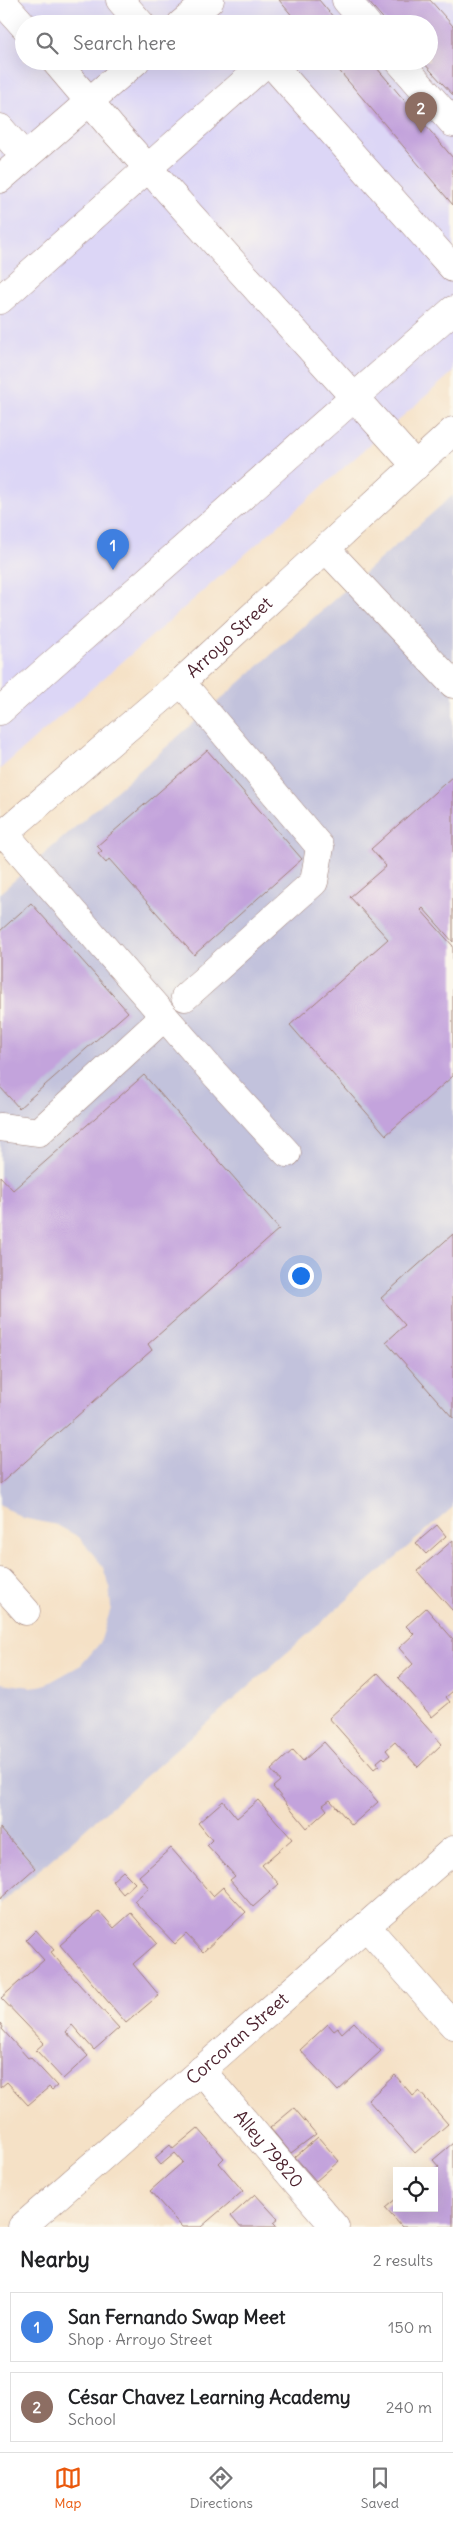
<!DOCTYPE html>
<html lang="en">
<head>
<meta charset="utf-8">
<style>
  body { margin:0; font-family:Delius,sans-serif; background:#f6f6f6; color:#202124 }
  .controls { position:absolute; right:15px; bottom:15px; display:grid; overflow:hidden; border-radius:0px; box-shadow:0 5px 20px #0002 }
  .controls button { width:45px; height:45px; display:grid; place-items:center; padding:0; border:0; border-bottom:1px solid #e0e0e0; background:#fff; color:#202124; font:25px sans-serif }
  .you { position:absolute; left:300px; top:1275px; width:18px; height:18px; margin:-12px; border:4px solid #fff; border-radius:50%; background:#1a73e8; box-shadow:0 0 0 8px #1a73e833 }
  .badge { display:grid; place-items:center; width:32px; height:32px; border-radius:50%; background:#ea580c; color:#fff; font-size:16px; font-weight:700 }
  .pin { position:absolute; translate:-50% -41px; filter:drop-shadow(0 1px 2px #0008) }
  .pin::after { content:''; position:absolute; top:26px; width:18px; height:15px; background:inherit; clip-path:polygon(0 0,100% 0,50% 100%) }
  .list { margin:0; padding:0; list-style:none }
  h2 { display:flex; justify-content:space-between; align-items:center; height:65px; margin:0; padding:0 20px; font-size:21px }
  h2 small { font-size:16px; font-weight:400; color:#757577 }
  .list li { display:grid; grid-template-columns:32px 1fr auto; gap:15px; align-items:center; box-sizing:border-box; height:70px; margin:0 10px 10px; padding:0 10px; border:1px solid #e0e0e0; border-radius:0px }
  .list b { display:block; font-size:19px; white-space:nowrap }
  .list p { margin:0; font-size:16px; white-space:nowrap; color:#757577 }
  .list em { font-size:16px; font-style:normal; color:#757577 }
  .icon { flex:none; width:28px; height:28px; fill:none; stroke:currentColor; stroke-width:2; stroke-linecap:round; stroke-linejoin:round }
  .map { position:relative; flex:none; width:453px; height:2227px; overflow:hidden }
  .search { position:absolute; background:#fff; box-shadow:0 5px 20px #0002; left:15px; right:15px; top:15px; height:55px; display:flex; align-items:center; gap:12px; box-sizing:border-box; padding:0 18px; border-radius:28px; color:#757577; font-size:19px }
  .sheet { height:225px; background:#fff }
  nav { display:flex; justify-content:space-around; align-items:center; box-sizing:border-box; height:70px; border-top:1px solid #e0e0e0; background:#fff; font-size:14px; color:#757577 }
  nav a { display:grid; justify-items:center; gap:2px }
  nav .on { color:#ea580c }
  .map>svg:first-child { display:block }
</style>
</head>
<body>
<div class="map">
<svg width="453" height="2227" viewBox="0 0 453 2227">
  <rect width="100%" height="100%" fill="#fbf7ec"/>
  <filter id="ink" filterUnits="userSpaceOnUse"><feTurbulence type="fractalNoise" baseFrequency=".02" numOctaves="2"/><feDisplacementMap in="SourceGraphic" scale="10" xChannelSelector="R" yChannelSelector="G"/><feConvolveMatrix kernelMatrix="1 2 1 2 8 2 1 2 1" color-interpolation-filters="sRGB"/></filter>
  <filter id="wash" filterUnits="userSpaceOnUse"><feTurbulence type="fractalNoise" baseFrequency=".0096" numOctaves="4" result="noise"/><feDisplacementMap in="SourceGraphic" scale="20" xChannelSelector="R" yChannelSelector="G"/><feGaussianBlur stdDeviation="1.12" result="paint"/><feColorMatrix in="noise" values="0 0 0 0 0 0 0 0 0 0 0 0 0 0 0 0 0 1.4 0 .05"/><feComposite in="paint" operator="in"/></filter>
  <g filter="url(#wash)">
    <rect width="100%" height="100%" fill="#f5e1c6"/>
    <path fill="#dcd6f6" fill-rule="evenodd" d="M0 0H453V372L0 769ZM24 24H429V61H24Z"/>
    <polygon fill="#c2c2dc" points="453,495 453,1507 0,1904 0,1683 31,1687 45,1685 81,1665 100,1643 111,1608 109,1585 102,1565 79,1537 57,1525 23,1518 0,1505 0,893"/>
    <g id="blocks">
      <g fill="#c3a3dc">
        <polygon points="279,0 319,0 339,24 299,24"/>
        <polygon points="367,0 430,0 453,26 453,95 422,61 429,61 429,24 388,24"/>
        <polygon points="331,61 371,61 453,158 453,205"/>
        <polygon points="207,750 302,859 194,955 109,859 106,863 98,854 102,851 97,846"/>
        <polygon points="453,776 453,942 423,908 421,910 453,946 453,1076 386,1135 290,1025 388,939 350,897 386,866 371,849"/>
        <polygon points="31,903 128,1012 19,1108 0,1087 0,931"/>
        <polygon points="144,1075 279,1229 148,1344 152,1350 0,1484 0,1176 13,1190"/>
        <polygon points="453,1234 453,1418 386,1342 405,1325 381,1298"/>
        <polygon points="437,1525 446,1536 426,1554 416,1543"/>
        <polygon points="453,1540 453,1611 417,1571"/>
        <polygon points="426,1608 453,1639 453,1691 446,1697 450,1702 432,1717 398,1678 413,1664 399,1648 414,1634 406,1626"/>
        <polygon points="378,1673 442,1744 418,1767 395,1742 386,1750 390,1755 385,1759 383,1757 377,1762 379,1765 374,1769 329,1718"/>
        <polygon points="324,1742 378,1802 352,1825 330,1800 323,1805 327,1810 307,1828 273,1787 280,1781 271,1770 293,1750 303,1761"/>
        <polygon points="258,1800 292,1839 262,1865 279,1884 253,1907 230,1880 235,1876 207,1845 212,1840 198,1823 223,1801 237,1818"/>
        <polygon points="0,1828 35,1868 0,1899"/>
        <polygon points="171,1848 213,1896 223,1887 246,1912 203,1952 186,1934 175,1944 134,1901 149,1888 139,1876"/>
        <polygon points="123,1871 135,1883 123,1894 112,1881"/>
        <polygon points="99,1911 114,1928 131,1913 157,1943 133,1964 159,1995 126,2023 60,1945"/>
        <polygon points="36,1930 54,1950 51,1952 67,1971 119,2028 94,2050 72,2025 66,2032 88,2056 63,2079 36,2050 44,2043 1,1998 44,1960 26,1940"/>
        <polygon points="354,2022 381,2051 338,2091 300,2050 328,2024 334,2031 338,2028 342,2033"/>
        <polygon points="0,2023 3,2027 2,2029 28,2058 30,2057 57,2086 52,2090 49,2087 28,2105 7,2082 0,2088"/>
        <polygon points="395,2075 413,2096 419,2091 448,2124 415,2153 368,2100"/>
        <polygon points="294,2108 316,2134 291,2153 270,2128"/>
        <polygon points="198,2128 224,2158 219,2163 243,2191 201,2227 182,2227 150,2191 183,2162 175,2153 161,2165 155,2158 170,2145 173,2149"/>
        <polygon points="318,2137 339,2161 316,2181 295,2157"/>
        <polygon points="453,2143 453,2227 402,2227 385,2208 397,2198 397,2208 434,2208 434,2171 439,2167 433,2160"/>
        <polygon points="255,2194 278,2219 273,2223 277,2227 240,2227 231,2216"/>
      </g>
    </g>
  </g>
  <g filter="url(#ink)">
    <use href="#blocks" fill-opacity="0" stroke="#a08078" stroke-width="1"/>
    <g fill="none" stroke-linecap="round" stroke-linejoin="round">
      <defs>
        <g id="minor">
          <polyline points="1,0 24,26"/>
          <polyline points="120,0 141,24"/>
          <polyline points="346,0 367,24"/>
          <polyline points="181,24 210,0"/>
          <polyline points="55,61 111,127 416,466"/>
          <polyline points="269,61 453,268"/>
          <polyline points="399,61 453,123"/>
          <polyline points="0,128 25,157"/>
          <polyline points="0,179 136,61"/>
          <polyline points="0,300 268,61"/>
          <polyline points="326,549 453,684"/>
          <polyline points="181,682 320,847 314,882 185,997"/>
          <polyline points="0,711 453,310"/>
          <polyline points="4,833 211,1070 287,1153"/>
          <path id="s1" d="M0 837 181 682 453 431"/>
          <polyline points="0,1127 39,1132 164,1017"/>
          <polyline points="0,1582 26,1611"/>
          <polyline points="366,1926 453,2025"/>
          <path id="s2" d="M201 2070 335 2227"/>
          <path id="s3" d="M22 2227 453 1850"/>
        </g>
      </defs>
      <use href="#minor" stroke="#a08078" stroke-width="29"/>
      <use href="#minor" stroke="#fff" stroke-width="28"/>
    </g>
  </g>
  <g text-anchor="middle" stroke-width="4" stroke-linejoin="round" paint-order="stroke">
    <g font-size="18" fill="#4a1f2b" stroke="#fbf7ec">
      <text dy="6" stroke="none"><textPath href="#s1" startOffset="304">Arroyo Street</textPath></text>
      <text dy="6" stroke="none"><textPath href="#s3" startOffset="286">Corcoran Street</textPath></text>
      <text dy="6" stroke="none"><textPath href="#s2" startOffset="104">Alley 79820</textPath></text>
    </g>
  </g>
</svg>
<div class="controls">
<button><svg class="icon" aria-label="locate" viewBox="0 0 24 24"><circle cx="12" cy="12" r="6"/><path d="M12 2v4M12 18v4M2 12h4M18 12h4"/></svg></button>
</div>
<div class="you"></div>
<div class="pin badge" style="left:113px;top:570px;background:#3f7fe0">1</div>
<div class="pin badge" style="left:421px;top:133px;background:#8d6e63">2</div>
<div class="search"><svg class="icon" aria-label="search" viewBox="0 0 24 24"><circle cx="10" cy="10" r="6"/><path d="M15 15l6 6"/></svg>Search here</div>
</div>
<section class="sheet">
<h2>Nearby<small>2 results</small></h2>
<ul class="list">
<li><span class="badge" style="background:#3f7fe0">1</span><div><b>San Fernando Swap Meet</b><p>Shop · Arroyo Street</p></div><em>150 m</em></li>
<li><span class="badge" style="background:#8d6e63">2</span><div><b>César Chavez Learning Academy</b><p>School</p></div><em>240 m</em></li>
</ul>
</section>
<nav>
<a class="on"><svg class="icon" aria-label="map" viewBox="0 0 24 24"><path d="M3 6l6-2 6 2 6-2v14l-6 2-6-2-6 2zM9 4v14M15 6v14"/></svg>Map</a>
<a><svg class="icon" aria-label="directions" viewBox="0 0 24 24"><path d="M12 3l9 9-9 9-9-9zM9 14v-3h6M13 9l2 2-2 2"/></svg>Directions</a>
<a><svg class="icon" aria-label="saved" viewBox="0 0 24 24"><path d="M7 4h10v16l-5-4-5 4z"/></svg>Saved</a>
</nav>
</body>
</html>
